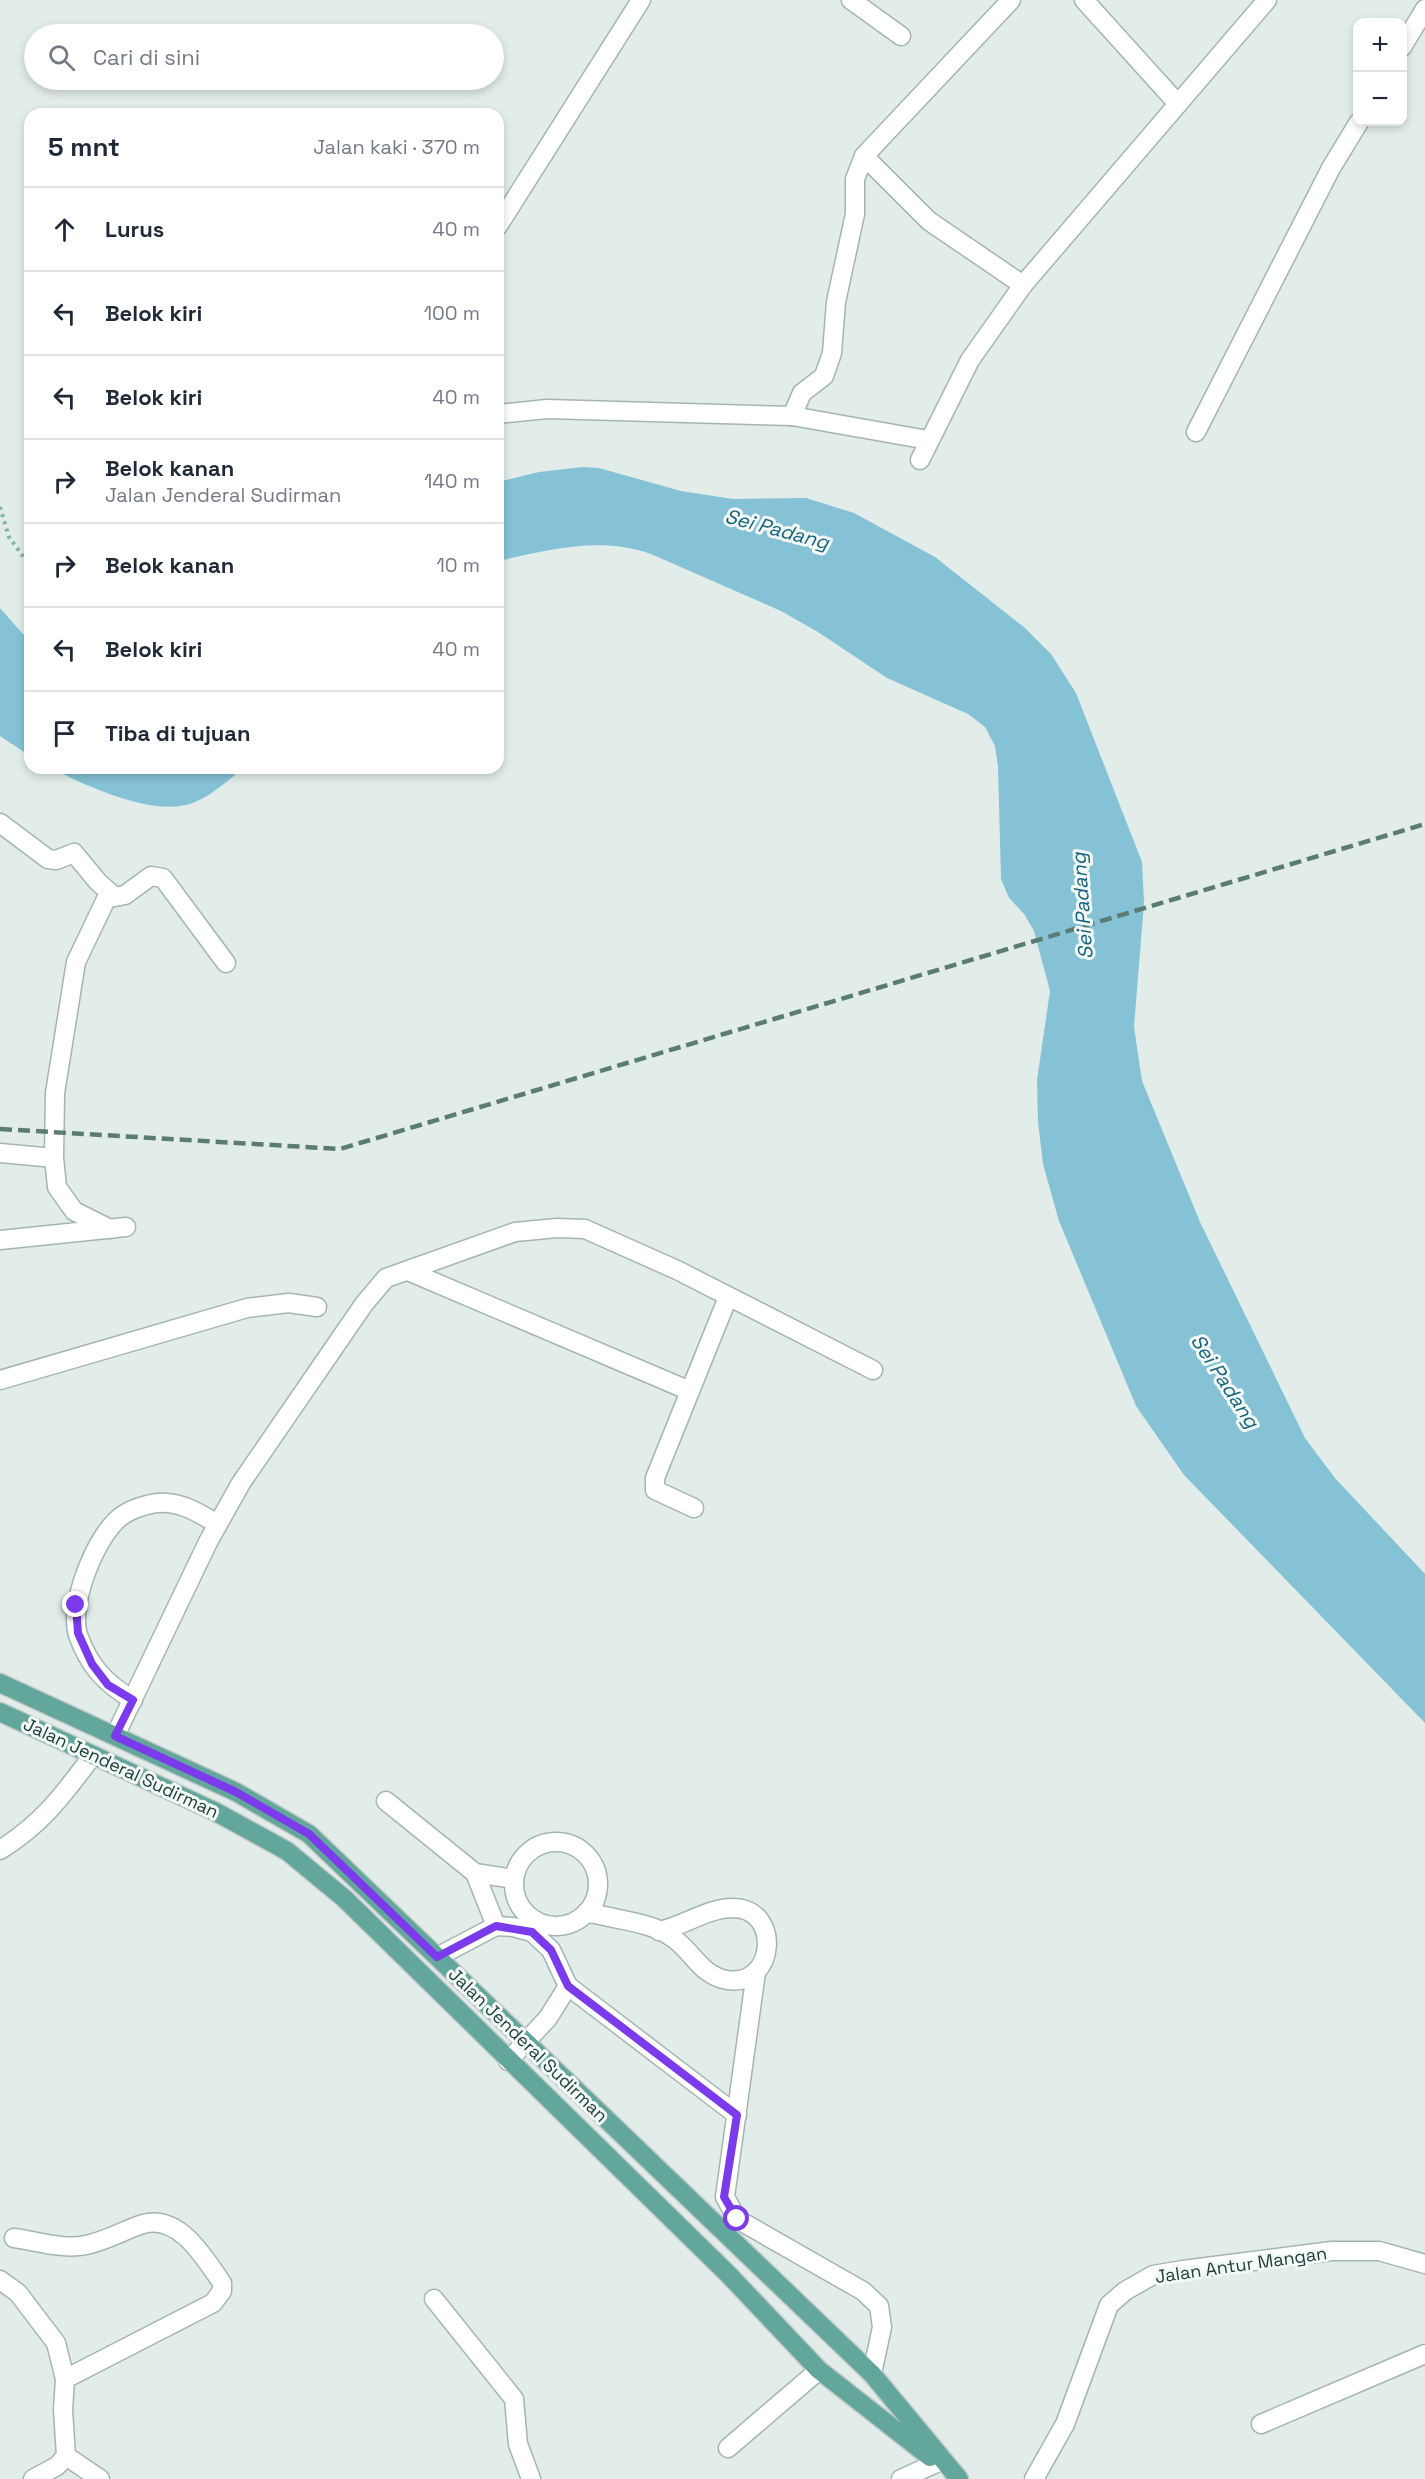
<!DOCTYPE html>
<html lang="id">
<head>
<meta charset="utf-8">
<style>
  body { margin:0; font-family:"Space Grotesk",sans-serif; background:#f2f2f3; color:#1f2937 }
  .controls { position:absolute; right:18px; top:18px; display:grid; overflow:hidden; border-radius:12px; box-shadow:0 3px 9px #0003 }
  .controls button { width:54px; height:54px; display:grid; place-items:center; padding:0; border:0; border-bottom:2px solid #e0e1e3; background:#fff; color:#1f2937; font:30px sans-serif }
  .stop { position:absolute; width:18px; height:18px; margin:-14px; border:4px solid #7c3aed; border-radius:50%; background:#fff }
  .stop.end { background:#7c3aed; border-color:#fff; box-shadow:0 2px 6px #0008 }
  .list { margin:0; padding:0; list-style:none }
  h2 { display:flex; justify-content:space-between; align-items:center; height:78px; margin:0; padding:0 24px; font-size:26px }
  h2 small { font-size:20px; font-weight:400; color:#747a83 }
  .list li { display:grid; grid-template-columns:39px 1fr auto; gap:18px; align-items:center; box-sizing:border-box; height:84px; padding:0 24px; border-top:2px solid #e0e1e3 }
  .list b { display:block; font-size:22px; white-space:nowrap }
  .list p { margin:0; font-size:20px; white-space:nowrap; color:#747a83 }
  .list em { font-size:20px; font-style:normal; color:#747a83 }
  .icon { flex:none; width:33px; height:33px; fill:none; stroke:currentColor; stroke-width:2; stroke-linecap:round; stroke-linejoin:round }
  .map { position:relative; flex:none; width:1425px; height:2479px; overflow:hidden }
  .search { position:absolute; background:#fff; box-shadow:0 3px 9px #0003; left:24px; top:24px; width:480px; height:66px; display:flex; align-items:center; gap:15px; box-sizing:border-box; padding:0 21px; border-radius:33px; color:#747a83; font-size:22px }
  .panel { position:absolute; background:#fff; box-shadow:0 3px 9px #0003; left:24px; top:108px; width:480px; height:666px; border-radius:18px }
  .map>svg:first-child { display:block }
</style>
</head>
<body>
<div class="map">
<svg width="1425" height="2479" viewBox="0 0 1425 2479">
  <rect width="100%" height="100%" fill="#e2ede9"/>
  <g fill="#86c2d6">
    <path d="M583 467 599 468 681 491 733 499 806 498 854 513 935 557 1025 628 1051 654 1076 693 1142 862 1144 903 1134 1027 1142 1081 1200 1222 1305 1438 1335 1478 1425 1574V1723L1184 1475 1136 1406 1059 1221 1043 1164 1038 1122 1037 1080 1050 991 1034 931 1024 914 1009 898 1001 879 998 767 995 746 985 727 968 714 887 678 818 632 781 611 651 554C599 536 550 550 498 561V482L539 472Z"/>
    <polygon points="0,608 30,642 30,756 0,736"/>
    <path d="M51 768H244C229 779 213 795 195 802 157 819 86 786 51 768Z"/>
  </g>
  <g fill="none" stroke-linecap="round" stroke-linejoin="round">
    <defs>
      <g id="minor">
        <polyline points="851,0 901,36"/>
        <polyline points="1084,0 1178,104"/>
        <polyline points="1402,47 1425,9"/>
        <polyline points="864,156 929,221 1023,285 970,360 920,460"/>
        <polyline points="498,226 641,0"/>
        <polyline points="1023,285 1267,0"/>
        <polyline points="498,414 547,409 792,416 928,440"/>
        <polyline points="792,416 802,393 824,376 832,353 836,302 855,214 855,179 864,156 1011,0"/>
        <polyline points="1196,432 1331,168 1359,122"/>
        <polyline points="0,823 48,859 56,860 74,853 98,882 115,897 125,895 151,876 163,878 226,963"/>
        <polyline points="109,893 76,962 55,1093 54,1158 57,1187 74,1211 110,1229"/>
        <polyline points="0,1153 54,1158"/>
        <polyline points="0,1240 126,1227"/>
        <polyline points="408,1271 690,1391"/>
        <polyline points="0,1380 247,1308 289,1303 317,1307"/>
        <polyline points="694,1508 655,1490 655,1478 728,1297"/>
        <path d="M133 1700C105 1683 89 1666 78 1635 68 1604 97 1532 123 1515 135 1507 154 1502 167 1503 186 1504 203 1516 218 1524"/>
        <polyline points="115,1736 208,1542 241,1483 364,1304 386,1278 515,1232 557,1228 585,1229 677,1270 873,1370"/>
        <polyline points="386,1801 475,1873 514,1879"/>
        <circle cx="556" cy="1884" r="42"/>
        <path d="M0 1850C43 1823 63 1795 93 1755"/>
        <polyline points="475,1873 496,1926"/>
        <path d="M586 1913 596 1914C619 1920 651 1923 670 1936 692 1949 699 1975 727 1980 776 1988 782 1908 733 1908 707 1908 684 1926 659 1931"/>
        <polyline points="437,1957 496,1926 513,1927 532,1932 551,1950 568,1986 548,2018 508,2061"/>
        <polyline points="756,1972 725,2197 737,2219 863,2291 879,2306 882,2327 872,2374"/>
        <polyline points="568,1986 737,2115"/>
        <path d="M14 2238C37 2241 63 2250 86 2245 106 2241 124 2230 143 2224 179 2214 204 2257 222 2283V2291L213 2303 65 2379"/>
        <polyline points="0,2280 18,2293 56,2343 65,2379 63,2410 66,2456 57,2466 33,2479"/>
        <polyline points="434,2299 514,2399 518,2444 531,2479"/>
        <polyline points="1261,2424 1425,2354"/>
        <polyline points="728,2448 819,2370"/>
        <polyline points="66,2456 100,2479"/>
        <polyline points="901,2479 943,2460"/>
        <polyline points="1034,2479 1065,2424 1109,2305 1125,2291 1153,2275 1183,2270 1332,2251 1379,2251 1425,2264"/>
      </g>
      <g id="major">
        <polyline points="0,1683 236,1792 309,1834 872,2374 959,2479"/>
        <polyline points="0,1712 216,1812 287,1851 345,1899 728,2274 819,2370 930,2457"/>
      </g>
    </defs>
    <use href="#minor" stroke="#a4b5b1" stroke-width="21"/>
    <use href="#major" stroke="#c1c9c8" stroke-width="21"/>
    <polyline stroke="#80b3a8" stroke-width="4" stroke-dasharray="3 4.5" stroke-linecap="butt" points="0,507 9,537 30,566"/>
    <use href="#minor" stroke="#fff" stroke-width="18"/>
    <use href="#major" stroke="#63a69b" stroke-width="18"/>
    <polyline stroke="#5b7b75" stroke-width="4.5" stroke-dasharray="12 6" stroke-linecap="butt" points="0,1129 340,1149 1425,824"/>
  </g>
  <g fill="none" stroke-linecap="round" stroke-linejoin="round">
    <polyline stroke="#7c3aed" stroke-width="8" points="76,1605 78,1633 92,1664 108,1685 133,1700 115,1736 236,1792 309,1834 437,1957 496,1926 532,1932 551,1950 568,1986 737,2115 724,2197 737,2219"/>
  </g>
  <g text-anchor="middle" stroke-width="6" stroke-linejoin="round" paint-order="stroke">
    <g font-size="18" fill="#203f3a" stroke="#f2f9f6">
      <text transform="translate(121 1768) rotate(25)" y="6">Jalan Jenderal Sudirman</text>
      <text transform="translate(528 2045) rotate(44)" y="6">Jalan Jenderal Sudirman</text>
      <text transform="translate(1241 2265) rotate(-8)" y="6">Jalan Antur Mangan</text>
    </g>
    <g font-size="20" font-style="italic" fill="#166380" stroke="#f2f9f6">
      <text transform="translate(777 529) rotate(15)" y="7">Sei Padang</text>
      <text transform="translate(1082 906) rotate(-94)" y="7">Sei Padang</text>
      <text transform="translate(1225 1381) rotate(57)" y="7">Sei Padang</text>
    </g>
  </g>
</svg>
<div class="controls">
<button>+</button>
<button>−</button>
</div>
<div class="stop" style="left:737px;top:2219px"></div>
<div class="stop end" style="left:76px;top:1605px"></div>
<div class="search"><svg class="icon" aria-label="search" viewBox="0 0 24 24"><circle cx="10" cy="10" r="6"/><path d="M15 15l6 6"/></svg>Cari di sini</div>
<section class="panel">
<h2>5 mnt<small>Jalan kaki · 370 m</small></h2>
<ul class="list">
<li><svg class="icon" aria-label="ahead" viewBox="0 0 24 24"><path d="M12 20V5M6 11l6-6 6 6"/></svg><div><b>Lurus</b></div><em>40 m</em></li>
<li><svg class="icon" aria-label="left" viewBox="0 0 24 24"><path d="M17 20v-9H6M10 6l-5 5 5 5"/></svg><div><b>Belok kiri</b></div><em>100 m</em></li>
<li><svg class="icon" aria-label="left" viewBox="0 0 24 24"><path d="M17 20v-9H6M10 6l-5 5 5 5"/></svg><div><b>Belok kiri</b></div><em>40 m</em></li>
<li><svg class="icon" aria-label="right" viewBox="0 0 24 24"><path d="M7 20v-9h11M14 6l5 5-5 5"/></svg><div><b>Belok kanan</b><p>Jalan Jenderal Sudirman</p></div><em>140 m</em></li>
<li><svg class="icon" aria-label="right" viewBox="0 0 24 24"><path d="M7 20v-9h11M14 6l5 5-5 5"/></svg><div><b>Belok kanan</b></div><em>10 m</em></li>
<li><svg class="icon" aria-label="left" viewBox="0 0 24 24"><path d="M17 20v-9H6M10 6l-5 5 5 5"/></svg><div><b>Belok kiri</b></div><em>40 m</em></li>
<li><svg class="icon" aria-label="arrive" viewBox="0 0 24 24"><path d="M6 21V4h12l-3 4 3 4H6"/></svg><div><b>Tiba di tujuan</b></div></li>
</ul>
</section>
</div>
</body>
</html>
